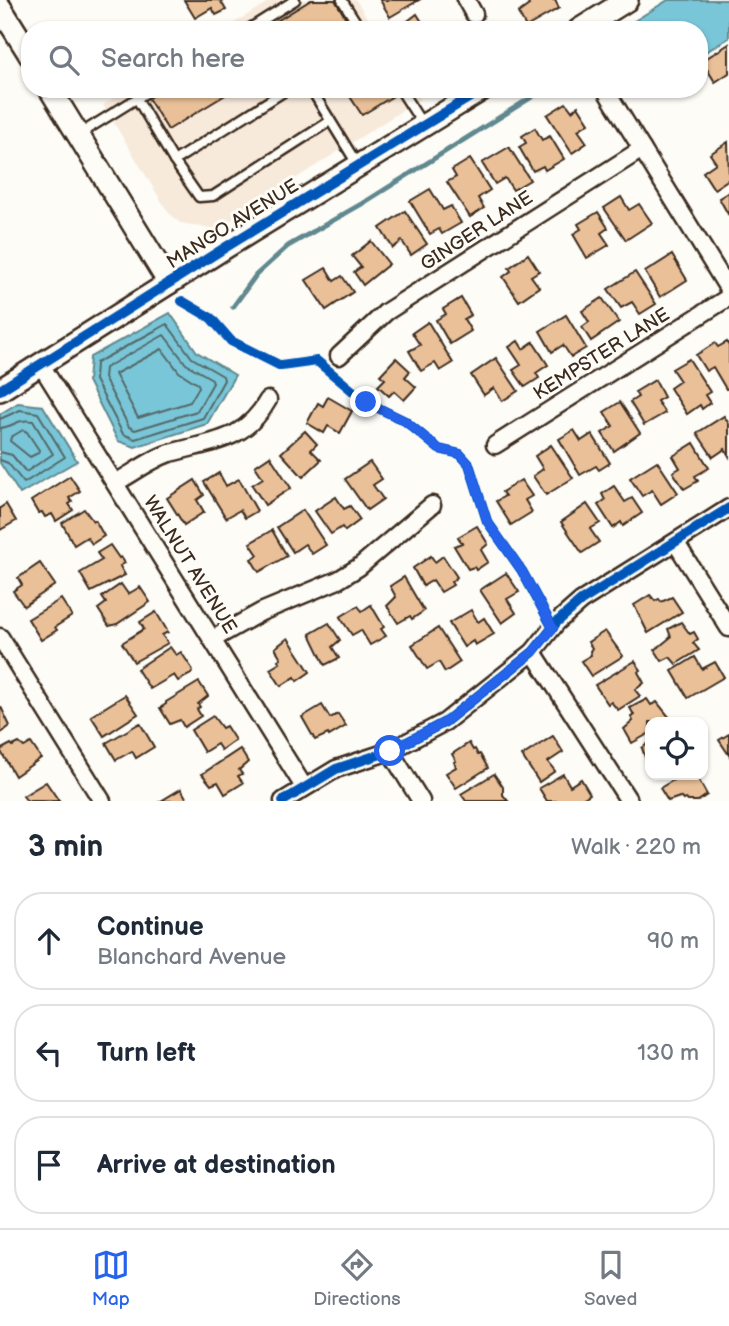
<!DOCTYPE html>
<html lang="en">
<head>
<meta charset="utf-8">
<style>
  body { margin:0; font-family:"Balsamiq Sans",sans-serif; background:#f6f6f7; color:#1f2937 }
  .controls { position:absolute; right:21px; bottom:21px; display:grid; overflow:hidden; border-radius:14px; box-shadow:0 2px 5px #0004 }
  .controls button { width:63px; height:63px; display:grid; place-items:center; padding:0; border:0; border-bottom:2px solid #e0e1e3; background:#fff; color:#1f2937; font:35px sans-serif }
  .stop { position:absolute; width:21px; height:21px; margin:-16px; border:5px solid #2563eb; border-radius:50%; background:#fff }
  .stop.end { background:#2563eb; border-color:#fff; box-shadow:0 2px 7px #0008 }
  .list { margin:0; padding:0; list-style:none }
  h2 { display:flex; justify-content:space-between; align-items:center; height:91px; margin:0; padding:0 28px; font-size:30px }
  h2 small { font-size:23px; font-weight:400; color:#747a83 }
  .list li { display:grid; grid-template-columns:46px 1fr auto; gap:21px; align-items:center; box-sizing:border-box; height:98px; margin:0 14px 14px; padding:0 14px; border:2px solid #e0e1e3; border-radius:28px }
  .list b { display:block; font-size:26px; white-space:nowrap }
  .list p { margin:0; font-size:23px; white-space:nowrap; color:#747a83 }
  .list em { font-size:23px; font-style:normal; color:#747a83 }
  .icon { flex:none; width:38px; height:38px; fill:none; stroke:currentColor; stroke-width:2; stroke-linecap:round; stroke-linejoin:round }
  .map { position:relative; flex:none; width:729px; height:801px; overflow:hidden }
  .search { position:absolute; background:#fff; box-shadow:0 2px 5px #0004; left:21px; right:21px; top:21px; height:77px; display:flex; align-items:center; gap:18px; box-sizing:border-box; padding:0 24px; border-radius:28px; color:#747a83; font-size:26px }
  .sheet { height:427px; background:#fff }
  nav { display:flex; justify-content:space-around; align-items:center; box-sizing:border-box; height:98px; border-top:2px solid #e0e1e3; background:#fff; font-size:19px; color:#747a83 }
  nav a { display:grid; justify-items:center; gap:4px }
  nav .on { color:#2563eb }
  .map>svg:first-child { display:block }
</style>
</head>
<body>
<div class="map">
<svg width="729" height="801" viewBox="0 0 729 801">
  <rect width="100%" height="100%" fill="#fdfcf7"/>
  <filter id="ink" filterUnits="userSpaceOnUse"><feTurbulence type="fractalNoise" baseFrequency=".0143" numOctaves="2"/><feDisplacementMap in="SourceGraphic" scale="14" xChannelSelector="R" yChannelSelector="G"/><feConvolveMatrix kernelMatrix="1 2 1 2 8 2 1 2 1" color-interpolation-filters="sRGB"/></filter>
  <g filter="url(#ink)">
    <g fill="#f7eadb">
      <polygon points="271,0 356,0 375,30 223,30"/>
      <polygon points="128,89 414,89 420,99 217,229 180,223 168,212 103,105"/>
    </g>
    <g fill="#79c6d8" stroke="#60888e" stroke-width="2">
      <polygon points="668,0 729,0 729,38 699,56 699,30 620,30"/>
      <polygon points="170,313 197,352 235,375 207,424 135,447 118,441 88,381 90,357"/>
      <polygon points="18,403 43,406 77,461 20,494 0,463 0,414"/>
    </g>
    <g fill="none" stroke-linecap="round" stroke-linejoin="round">
      <g stroke="#546868" stroke-width="2">
        <polygon points="167,324 192,358 223,376 224,380 203,418 135,439 123,434 95,380 96,363"/>
        <polygon points="164,335 186,364 212,379 213,383 197,411 135,430 129,427 104,378 105,368"/>
        <polygon points="162,349 179,372 198,384 199,387 190,402 138,418 115,374"/>
        <polyline points="0,419 20,410 38,413 65,457 24,483 8,463 0,460"/>
        <path d="M0 428C14 427 17 418 33 421L53 454 26 472 12 455 0 452"/>
        <polygon points="23,430 27,432 39,450 38,453 30,457 10,441 11,437"/>
      </g>
      <polyline stroke="#60888e" stroke-width="5" points="233,307 256,275 288,246 365,202 543,90"/>
    </g>
    <g fill="#eac099" stroke="#3b2a1e" stroke-width="2">
      <polygon points="184,0 220,0 226,10 216,15 212,8 195,18"/>
      <polygon points="311,0 335,0 353,30 262,30"/>
      <polygon points="380,0 419,0 390,17"/>
      <polygon points="526,0 555,0 559,8 526,27 518,13 529,5"/>
      <polygon points="417,14 427,30 408,30 405,23"/>
      <polygon points="729,44 729,73 715,82 702,61"/>
      <polygon points="163,89 235,89 168,130 148,98"/>
      <polygon points="345,89 390,89 393,96 362,115"/>
      <polygon points="566,103 572,111 578,106 589,123 578,130 587,143 572,153 547,115"/>
      <polygon points="535,128 542,140 550,136 564,159 545,170 543,166 533,171 519,147 526,143 522,136"/>
      <polygon points="728,142 729,179 714,189 703,172 716,163 710,154"/>
      <polygon points="509,147 530,180 513,190 505,178 495,184 482,163"/>
      <polygon points="470,159 490,190 478,198 484,208 470,217 447,182 456,177 452,170"/>
      <polygon points="430,189 443,210 451,206 461,223 442,234 439,229 430,234 410,201"/>
      <polygon points="729,192 729,213 728,214 719,198"/>
      <polygon points="621,197 629,210 639,204 652,223 626,240 604,208"/>
      <polygon points="405,211 427,244 411,255 402,241 393,248 380,228"/>
      <polygon points="598,212 608,228 601,233 609,245 587,258 573,234 581,229 578,224"/>
      <polygon points="371,241 389,264 363,285 354,272 361,267 352,256"/>
      <polygon points="528,254 539,271 531,276 539,287 519,301 503,277 511,271 509,268"/>
      <polygon points="672,255 687,280 660,297 645,272"/>
      <polygon points="326,268 334,281 342,276 353,292 326,310 306,280"/>
      <polygon points="635,272 656,304 640,314 632,302 621,308 608,289"/>
      <polygon points="461,298 471,315 464,319 471,331 450,344 436,320 446,314 443,309"/>
      <polygon points="602,298 619,322 591,341 582,327 589,322 582,311"/>
      <polygon points="566,315 586,348 571,357 563,345 552,352 540,331"/>
      <polygon points="428,322 453,363 440,371 435,363 421,371 409,351 420,345 412,333"/>
      <polygon points="518,341 523,349 533,342 548,365 536,373 539,378 525,387 513,370 521,365 509,347"/>
      <polygon points="727,342 729,346 729,388 726,389 713,367 706,371 696,355 715,343 718,347"/>
      <polygon points="396,358 410,371 405,377 416,387 404,400 394,391 389,396 378,386 385,379 380,375"/>
      <polygon points="496,358 518,391 502,401 494,388 484,395 471,375"/>
      <polygon points="689,359 710,392 705,395 710,403 702,409 700,405 687,414 670,388 680,381 672,369"/>
      <polygon points="655,380 664,397 657,401 665,413 644,425 630,402 638,397 635,392"/>
      <polygon points="328,397 352,411 340,433 328,426 324,433 307,423 318,403 323,406"/>
      <polygon points="620,402 640,433 614,451 602,433 613,426 604,412"/>
      <polygon points="724,416 729,424 729,456 725,449 713,457 697,433"/>
      <polygon points="574,430 581,441 592,434 610,463 599,470 596,466 580,475 559,439"/>
      <polygon points="305,431 317,444 311,450 321,460 303,477 281,453"/>
      <polygon points="694,443 709,468 695,476 698,481 684,489 673,472 680,468 673,456"/>
      <polygon points="551,445 573,478 546,495 533,476 543,469 535,456"/>
      <polygon points="270,456 291,488 265,505 252,485 263,478 255,466"/>
      <polygon points="657,461 678,493 661,504 652,490 642,496 630,478"/>
      <polygon points="370,462 382,479 373,485 383,499 367,510 345,479"/>
      <polygon points="219,473 226,486 239,479 257,511 245,518 240,510 226,518 204,482"/>
      <polygon points="70,476 80,491 69,498 72,502 69,504 73,510 56,521 52,514 45,517 42,512 38,513 31,501"/>
      <polygon points="195,480 204,495 197,500 204,512 184,525 167,498"/>
      <polygon points="521,480 532,496 525,500 532,512 511,525 496,501 505,496 502,492"/>
      <polygon points="614,486 625,502 632,498 642,513 623,526 621,522 613,528 598,505 605,500 602,494"/>
      <polygon points="336,497 344,509 350,506 360,520 345,531 342,527 331,534 315,511"/>
      <polygon points="6,504 16,521 0,530 0,508"/>
      <polygon points="587,504 600,523 590,529 599,542 582,553 561,522"/>
      <polygon points="84,509 93,521 95,520 104,536 92,544 87,537 74,545 62,523"/>
      <polygon points="303,510 326,545 312,554 305,544 293,552 277,527"/>
      <polygon points="477,526 488,544 481,550 488,562 476,570 474,567 468,569 454,546 462,543 458,537"/>
      <polygon points="272,530 287,556 259,572 251,559 258,555 250,543"/>
      <polygon points="110,545 119,558 121,557 125,563 120,566 125,575 91,592 80,573 102,560 97,553"/>
      <polygon points="431,556 435,562 443,556 457,577 451,582 453,585 441,592 433,580 423,586 413,568"/>
      <polygon points="40,563 55,585 24,606 13,591 22,585 18,578"/>
      <polygon points="506,573 519,592 507,599 516,613 502,623 480,590"/>
      <polygon points="404,577 424,611 412,619 410,616 398,623 387,606 396,597 390,586"/>
      <polygon points="121,584 128,594 140,587 150,602 117,624 109,626 98,609 106,603 102,597"/>
      <polygon points="650,595 655,601 659,599 661,602 672,597 682,612 648,633 634,605"/>
      <polygon points="61,599 72,616 55,627 57,630 41,640 28,619"/>
      <polygon points="371,605 384,627 381,629 386,636 370,645 361,630 352,635 340,617 358,606 362,611"/>
      <polygon points="471,610 478,622 484,618 494,634 475,645 473,641 464,647 449,623"/>
      <polygon points="156,612 168,632 162,635 168,643 134,662 122,643 144,629 140,622"/>
      <polygon points="681,622 690,634 694,632 698,639 693,643 699,650 676,664 670,657 662,661 655,650 671,637 668,629"/>
      <polygon points="329,623 340,640 332,647 339,658 325,665 310,634"/>
      <polygon points="438,628 460,662 445,672 439,662 427,669 412,645"/>
      <polygon points="605,631 623,656 591,676 581,661 591,655 590,651 592,648 588,642"/>
      <polygon points="288,638 310,672 297,681 295,677 281,686 270,669 280,663 278,660 281,658 275,648"/>
      <polygon points="170,647 176,655 181,652 193,670 191,674 178,681 174,675 150,689 137,669"/>
      <polygon points="695,657 702,669 715,662 724,677 688,698 672,671"/>
      <polygon points="635,661 641,670 638,672 644,683 635,690 640,696 618,710 611,702 608,704 595,685"/>
      <polygon points="199,682 208,696 198,704 200,707 197,709 201,716 184,727 180,720 170,724 160,708 166,704 166,702"/>
      <polygon points="125,695 138,714 104,736 91,716"/>
      <polygon points="647,699 651,705 657,702 670,718 664,722 650,722 650,733 632,743 624,729 633,721 631,717 634,715 630,708"/>
      <polygon points="322,705 330,718 338,714 346,726 329,736 328,734 315,740 302,717"/>
      <polygon points="1,707 10,726 0,734 0,707"/>
      <polygon points="213,716 222,728 226,726 235,740 221,750 217,744 204,752 191,730"/>
      <polygon points="140,723 154,747 136,758 132,751 116,760 106,743"/>
      <polygon points="729,734 729,755 719,740"/>
      <polygon points="553,736 563,752 548,762 555,771 539,782 522,756"/>
      <polygon points="650,742 650,772 642,748"/>
      <polygon points="19,743 24,747 31,743 41,758 15,776 0,750 11,744 13,746"/>
      <polygon points="469,743 473,750 475,749 478,755 480,754 488,768 456,788 446,773 456,767 454,762 456,761 452,754"/>
      <polygon points="240,749 248,762 239,770 242,774 238,776 243,783 225,794 218,782 211,785 202,774"/>
      <polygon points="494,774 503,787 503,795 508,801 466,801 461,794"/>
      <polygon points="563,774 570,786 581,779 590,794 579,801 547,801 539,788"/>
      <polygon points="682,775 696,775 707,795 698,801 688,801 686,799 683,800 680,797 668,801 660,788"/>
      <polygon points="46,782 59,801 27,801 23,796"/>
      <polygon points="181,789 188,801 161,801"/>
    </g>
    <g fill="none" stroke-linecap="round" stroke-linejoin="round">
      <defs>
        <g id="lane">
          <polyline points="342,0 361,30"/>
          <polyline points="247,30 295,0"/>
          <polyline points="288,89 174,161 199,197 213,196 330,121"/>
          <polyline points="311,89 357,164"/>
          <polyline points="400,89 423,125"/>
          <polyline points="137,99 174,161"/>
          <polyline points="78,135 152,89"/>
        </g>
        <g id="street">
          <polyline points="466,0 474,14"/>
          <polyline points="605,89 729,290"/>
          <polyline points="339,356 386,312 642,149"/>
          <polyline points="41,365 304,787"/>
          <polyline points="495,445 729,297"/>
          <path d="M115 483C132 474 150 460 167 454 210 441 244 443 268 400"/>
          <polyline points="676,543 729,628"/>
          <polyline points="0,637 102,801"/>
          <polyline points="213,639 261,612 338,580 359,567 432,505"/>
          <polyline points="533,652 629,801"/>
          <polyline points="390,751 421,801"/>
          <polyline points="283,801 336,769 390,751 445,722 533,652 557,622 581,601 729,508"/>
        </g>
        <g id="secondary">
          <polyline points="0,7 30,55"/>
          <polyline points="579,30 627,0"/>
          <polyline points="50,89 169,283"/>
          <polyline points="0,390 226,247 483,89"/>
        </g>
      </defs>
      <use href="#lane" stroke="#3b2a1e" stroke-width="13"/>
      <use href="#street" stroke="#3b2a1e" stroke-width="21"/>
      <use href="#secondary" stroke="#3b2a1e" stroke-width="26"/>
      <use href="#lane" stroke="#fdfcf7" stroke-width="8"/>
      <use href="#street" stroke="#fdfcf7" stroke-width="16"/>
      <use href="#secondary" stroke="#fdfcf7" stroke-width="21"/>
      <defs>
        <g id="cycleway">
          <polyline points="182,301 211,318 231,341 281,366 317,361 366,402 405,421 439,449 460,454 469,464 487,521 522,571 553,628"/>
          <polyline points="0,390 226,247 483,89"/>
          <polyline points="283,801 336,769 390,751 445,722 533,652 557,622 581,601 729,508"/>
        </g>
      </defs>
      <use href="#cycleway" stroke="#fdfcf7" stroke-width="15"/>
      <use href="#cycleway" stroke="#0057b8" stroke-width="10"/>
    </g>
  </g>
  <g fill="none" stroke-linecap="round" stroke-linejoin="round" filter="url(#ink)">
    <polyline stroke="#2563eb" stroke-width="9" points="366,402 405,421 439,449 460,454 469,464 487,521 522,571 553,628 533,652 445,722 390,751"/>
  </g>
  <g text-anchor="middle" stroke-width="6" stroke-linejoin="round" paint-order="stroke">
    <g font-size="19" fill="#3b2a1e" stroke="#fdfcf7">
      <text transform="translate(232 223) rotate(-32)" y="7">MANGO AVENUE</text>
      <text transform="translate(476 230) rotate(-33)" y="7">GINGER LANE</text>
      <text transform="translate(601 353) rotate(-32)" y="7">KEMPSTER LANE</text>
      <text transform="translate(191 564) rotate(58)" y="7">WALNUT AVENUE</text>
    </g>
  </g>
</svg>
<div class="controls">
<button><svg class="icon" aria-label="locate" viewBox="0 0 24 24"><circle cx="12" cy="12" r="6"/><path d="M12 2v4M12 18v4M2 12h4M18 12h4"/></svg></button>
</div>
<div class="stop" style="left:390px;top:751px"></div>
<div class="stop end" style="left:366px;top:402px"></div>
<div class="search"><svg class="icon" aria-label="search" viewBox="0 0 24 24"><circle cx="10" cy="10" r="6"/><path d="M15 15l6 6"/></svg>Search here</div>
</div>
<section class="sheet">
<h2>3 min<small>Walk · 220 m</small></h2>
<ul class="list">
<li><svg class="icon" aria-label="ahead" viewBox="0 0 24 24"><path d="M12 20V5M6 11l6-6 6 6"/></svg><div><b>Continue</b><p>Blanchard Avenue</p></div><em>90 m</em></li>
<li><svg class="icon" aria-label="left" viewBox="0 0 24 24"><path d="M17 20v-9H6M10 6l-5 5 5 5"/></svg><div><b>Turn left</b></div><em>130 m</em></li>
<li><svg class="icon" aria-label="arrive" viewBox="0 0 24 24"><path d="M6 21V4h12l-3 4 3 4H6"/></svg><div><b>Arrive at destination</b></div></li>
</ul>
</section>
<nav>
<a class="on"><svg class="icon" aria-label="map" viewBox="0 0 24 24"><path d="M3 6l6-2 6 2 6-2v14l-6 2-6-2-6 2zM9 4v14M15 6v14"/></svg>Map</a>
<a><svg class="icon" aria-label="directions" viewBox="0 0 24 24"><path d="M12 3l9 9-9 9-9-9zM9 14v-3h6M13 9l2 2-2 2"/></svg>Directions</a>
<a><svg class="icon" aria-label="saved" viewBox="0 0 24 24"><path d="M7 4h10v16l-5-4-5 4z"/></svg>Saved</a>
</nav>
</body>
</html>
